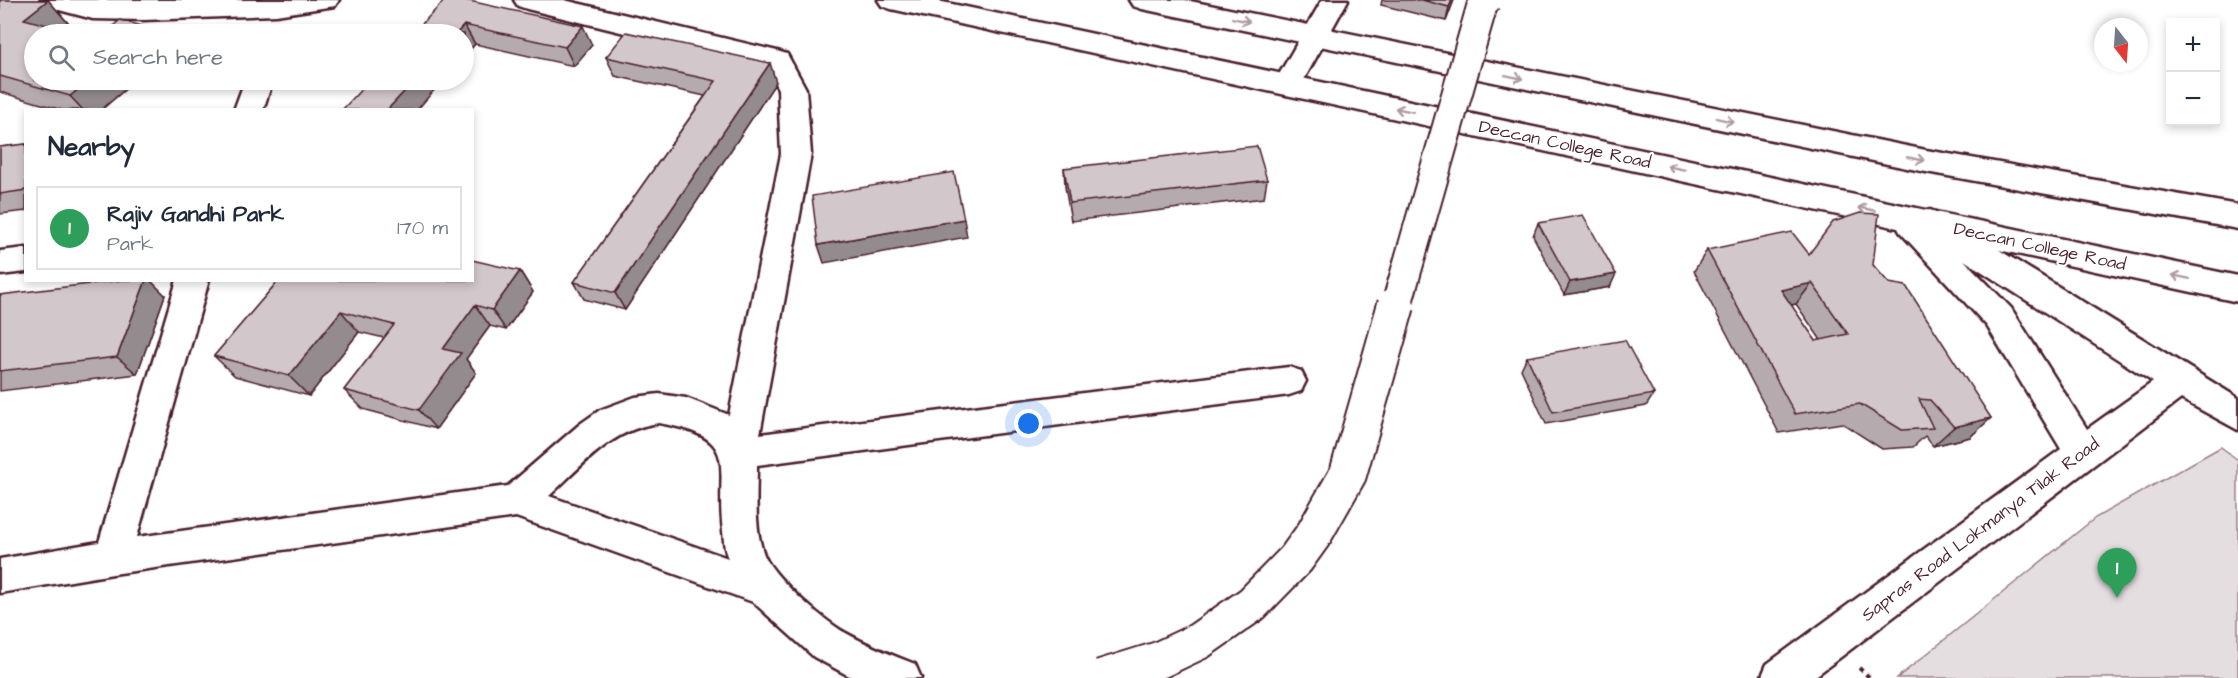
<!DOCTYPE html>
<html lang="en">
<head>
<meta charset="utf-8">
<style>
  body { margin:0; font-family:"Architects Daughter",sans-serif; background:#f6f6f7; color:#1f2937 }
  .controls { position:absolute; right:18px; top:18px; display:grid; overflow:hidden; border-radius:0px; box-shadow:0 3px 9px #0003 }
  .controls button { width:54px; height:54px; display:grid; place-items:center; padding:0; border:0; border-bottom:2px solid #e0e1e3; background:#fff; color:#1f2937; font:30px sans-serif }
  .compass { position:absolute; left:2094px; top:18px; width:54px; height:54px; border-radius:50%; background:#fff; box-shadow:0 3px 9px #0003; rotate:163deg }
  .you { position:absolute; left:1029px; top:424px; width:21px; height:21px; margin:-15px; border:4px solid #fff; border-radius:50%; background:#1a73e8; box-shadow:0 0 0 9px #1a73e833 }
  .badge { display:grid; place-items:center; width:39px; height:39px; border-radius:50%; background:#4a1f2b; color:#fff; font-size:20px; font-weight:700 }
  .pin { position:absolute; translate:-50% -50px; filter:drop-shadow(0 2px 3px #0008) }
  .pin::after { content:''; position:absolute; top:32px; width:21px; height:18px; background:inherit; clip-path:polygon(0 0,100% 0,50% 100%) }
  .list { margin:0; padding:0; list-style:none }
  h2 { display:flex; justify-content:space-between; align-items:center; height:78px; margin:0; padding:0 24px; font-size:26px }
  h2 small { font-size:20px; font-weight:400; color:#747a83 }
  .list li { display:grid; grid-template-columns:39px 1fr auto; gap:18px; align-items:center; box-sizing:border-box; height:84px; margin:0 12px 12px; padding:0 12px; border:2px solid #e0e1e3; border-radius:0px }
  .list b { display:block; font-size:22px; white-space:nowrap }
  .list p { margin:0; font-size:20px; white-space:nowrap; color:#747a83 }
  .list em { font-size:20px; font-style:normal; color:#747a83 }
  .icon { flex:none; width:33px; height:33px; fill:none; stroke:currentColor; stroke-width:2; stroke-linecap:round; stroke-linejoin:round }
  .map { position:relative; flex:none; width:2238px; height:678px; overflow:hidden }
  .search { position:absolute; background:#fff; box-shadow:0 3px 9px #0003; left:24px; top:24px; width:450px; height:66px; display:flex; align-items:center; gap:15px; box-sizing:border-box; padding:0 21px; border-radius:33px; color:#747a83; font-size:22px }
  .panel { position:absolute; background:#fff; box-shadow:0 3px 9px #0003; left:24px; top:108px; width:450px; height:174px; border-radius:0px }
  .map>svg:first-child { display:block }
</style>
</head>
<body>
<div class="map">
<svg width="2238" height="678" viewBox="0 0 2238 678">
  <rect width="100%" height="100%" fill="#fff"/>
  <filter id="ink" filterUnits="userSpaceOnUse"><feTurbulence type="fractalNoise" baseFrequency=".0167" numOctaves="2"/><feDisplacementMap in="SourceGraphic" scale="12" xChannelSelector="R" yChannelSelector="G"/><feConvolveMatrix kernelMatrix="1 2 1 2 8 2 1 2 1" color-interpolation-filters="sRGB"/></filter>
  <g filter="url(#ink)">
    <polygon fill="#e5dee0" stroke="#987e86" stroke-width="1.5" points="2221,447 2238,460 2238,678 1897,678 2095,518"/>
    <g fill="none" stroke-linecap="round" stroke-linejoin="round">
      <defs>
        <g id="minor">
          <polygon points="40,0 339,0 335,6 276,15 144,20 93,19 44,6"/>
          <path d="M514 0H564L777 51 787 54 806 89 811 154 760 434 1289 367 1301 371 1306 381 1301 391 1289 395 757 465C757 493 754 526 763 552 770 575 822 619 844 632 867 645 891 655 915 664L921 678H853L814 657 753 602 516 517 113 574 0 593V559L99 542 177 280H209L137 537 508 486 580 424 600 410 635 397 659 394 686 398 729 415 781 154 778 89 767 68 527 9 518 6ZM659 423C745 438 714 465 723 531 724 540 724 550 728 558L549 496C583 465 611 429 659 423Z"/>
          <polygon points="1322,0 1348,0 1297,92 1287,95 1277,92 1273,85"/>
          <polygon points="245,80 273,80 263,110 234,110"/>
          <path d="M1930 210 1941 214 2238 398V430L2181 399 1813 678H1761L1767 664 2061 449 1987 326 1900 232 1896 224 1900 216C1911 212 1919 214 1930 210ZM1964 260 2153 382 2087 429 2011 308Z"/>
          <polygon points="26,248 26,272 0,275 0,251"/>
        </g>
        <g id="major">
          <polygon points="878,0 933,0 2238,276 2238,302 891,9 882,6"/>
          <polygon points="1129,0 1185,0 1926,150 2238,205 2238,229 1926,172 1142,9 1133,6"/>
        </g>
      </defs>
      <use href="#minor" stroke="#4a1f2b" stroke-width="5"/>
      <use href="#major" stroke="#4a1f2b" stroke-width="5"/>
      <polyline stroke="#4a1f2b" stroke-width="4" stroke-dasharray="4.5 4.5" stroke-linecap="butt" points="1859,668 1870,678"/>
      <use href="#minor" fill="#fff" fill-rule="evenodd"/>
      <use href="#major" fill="#fff" fill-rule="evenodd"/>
      <defs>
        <polyline id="minor-bridge-far1" points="1396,307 1482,6 1486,0"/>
        <polyline id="minor-bridge" points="1101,678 1159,660 1199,641 1252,604 1296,559 1314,534 1348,474 1396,305"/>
      </defs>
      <use href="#minor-bridge-far1" stroke="#4a1f2b" stroke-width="33" stroke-linecap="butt"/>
      <use href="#minor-bridge" stroke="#4a1f2b" stroke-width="40" stroke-linecap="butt"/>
      <use href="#minor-bridge-far1" stroke="#fff" stroke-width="29"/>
      <use href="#minor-bridge" stroke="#fff" stroke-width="36"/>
    </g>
    <g fill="#b5abaf" stroke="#4a1f2b" stroke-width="1.5" fill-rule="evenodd">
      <polygon points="0,0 48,0 68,23 61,29 34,80 136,80 101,110 62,110 0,92"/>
      <polygon points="445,0 592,45 574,66 475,44 464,57 464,34"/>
      <polygon points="1382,0 1454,0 1446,21 1381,5"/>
      <polygon points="606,57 776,82 625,310 584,299 574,282 705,96 615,76"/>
      <polygon points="26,144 26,211 0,214 0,147"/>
      <polygon points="1064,168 1267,180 1264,198 1071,221 1065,187"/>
      <polygon points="1538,223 1610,287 1564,295 1533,236"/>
      <path d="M1707 250 1809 254 1873 265 1991 418 1970 437 1933 446 1925 436 1913 447 1882 449 1842 423 1779 433 1694 271ZM1796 304 1821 340 1816 341 1791 305Z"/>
      <polygon points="520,271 533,292 506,330 490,326 466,359 476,373 436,429 363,409 344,390 384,338 359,332 309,396 235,376 214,356 279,280"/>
      <polygon points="0,295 165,295 137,374 0,391"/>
      <polygon points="1527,357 1654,394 1646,406 1546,424 1521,369"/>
    </g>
    <g fill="#938b8e" stroke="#4a1f2b" stroke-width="1.5">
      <polygon points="48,0 68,23 54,34 24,19"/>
      <polygon points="1452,0 1454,0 1446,21 1449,7"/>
      <polygon points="464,25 475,44 464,57 464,34 456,34"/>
      <polygon points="583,26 592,45 574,66 565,47"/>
      <polygon points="150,28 155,34 143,34"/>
      <polygon points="770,63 776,82 625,310 615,293"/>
      <polygon points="90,80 136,80 101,110 83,110 70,96"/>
      <polygon points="415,80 443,80 417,110 387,110"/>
      <polygon points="964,219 967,237 824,263 818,245"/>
      <polygon points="520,271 533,292 506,330 492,310"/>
      <polygon points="1616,274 1610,287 1564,295 1570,282"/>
      <polygon points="146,280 150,280 165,295 137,374 117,357"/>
      <polygon points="1812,283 1796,304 1766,310 1781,290"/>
      <polygon points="475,305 490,326 466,359 476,373 436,429 419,410 443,349"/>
      <polygon points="341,311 359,332 309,396 289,376"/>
      <polygon points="1991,418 1970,437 1933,446 1954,427"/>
    </g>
    <g fill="#d2c7cb" stroke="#4a1f2b" stroke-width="1.5" fill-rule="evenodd">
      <polygon points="0,0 48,0 24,19 80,34 34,34 34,80 90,80 70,96 0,76"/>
      <polygon points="445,0 465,0 583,26 565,47 464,25 456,34 412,34"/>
      <polygon points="1422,0 1452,0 1449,7"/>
      <polygon points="120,20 150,28 143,34 103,34"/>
      <polygon points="626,32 770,63 615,293 574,282 716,81 606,57"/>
      <polygon points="370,80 415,80 387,110 342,110"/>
      <polygon points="26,144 26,190 0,194 0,147"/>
      <polygon points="1257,146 1267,180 1070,203 1064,168"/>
      <polygon points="954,172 964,219 818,245 812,196"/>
      <path d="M1860 213 1879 214 1873 265 1889 283 1906 286 1991 418 1954 427 1930 400 1919 399 1933 428 1902 430 1860 404 1795 414 1707 250 1792 232 1809 254 1833 222ZM1812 283 1848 334 1816 341 1781 290Z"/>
      <polygon points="1583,215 1616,274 1570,282 1538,223"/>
      <polygon points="472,260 520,271 492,310 475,305 443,349 461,353 419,410 344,390 394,325 341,311 289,376 214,356 279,280 472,280"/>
      <polygon points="122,280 146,280 117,357 0,371 0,295"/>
      <polygon points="1625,340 1654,394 1553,412 1527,357"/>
    </g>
    <defs><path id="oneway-shaft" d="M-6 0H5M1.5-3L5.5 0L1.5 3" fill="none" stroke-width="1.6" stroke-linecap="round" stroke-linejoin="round" transform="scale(1.5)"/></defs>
    <g stroke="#ae9aa0">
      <use href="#oneway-shaft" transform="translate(1241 20) rotate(12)"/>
      <use href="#oneway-shaft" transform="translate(1514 77) rotate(12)"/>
      <use href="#oneway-shaft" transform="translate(1404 110) rotate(-168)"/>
      <use href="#oneway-shaft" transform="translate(1725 120) rotate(12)"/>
      <use href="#oneway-shaft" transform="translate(1916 159) rotate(12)"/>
      <use href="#oneway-shaft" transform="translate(1676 168) rotate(-168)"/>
      <use href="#oneway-shaft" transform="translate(1867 209) rotate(-168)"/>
      <use href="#oneway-shaft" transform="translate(2181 277) rotate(-168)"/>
    </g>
  </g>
  <g text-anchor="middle" stroke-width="4.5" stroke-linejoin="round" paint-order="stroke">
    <g font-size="18" fill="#4a1f2b" stroke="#fff">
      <text transform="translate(1565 144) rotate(12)" y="6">Deccan College Road</text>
      <text transform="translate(2040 246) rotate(12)" y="6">Deccan College Road</text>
      <text transform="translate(1980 529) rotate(-37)" y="6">Sapras Road Lokmanya Tilak Road</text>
    </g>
  </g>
</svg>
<div class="controls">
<button>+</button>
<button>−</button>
</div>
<svg class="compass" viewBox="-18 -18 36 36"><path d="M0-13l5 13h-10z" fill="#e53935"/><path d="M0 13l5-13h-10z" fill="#747a83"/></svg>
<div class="you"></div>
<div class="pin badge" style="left:2117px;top:598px;background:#2e9e5b">1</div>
<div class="search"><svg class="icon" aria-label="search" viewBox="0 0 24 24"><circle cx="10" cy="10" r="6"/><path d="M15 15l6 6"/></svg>Search here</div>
<section class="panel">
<h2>Nearby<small></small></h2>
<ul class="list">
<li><span class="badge" style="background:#2e9e5b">1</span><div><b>Rajiv Gandhi Park</b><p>Park</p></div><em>170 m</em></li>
</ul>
</section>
</div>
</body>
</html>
